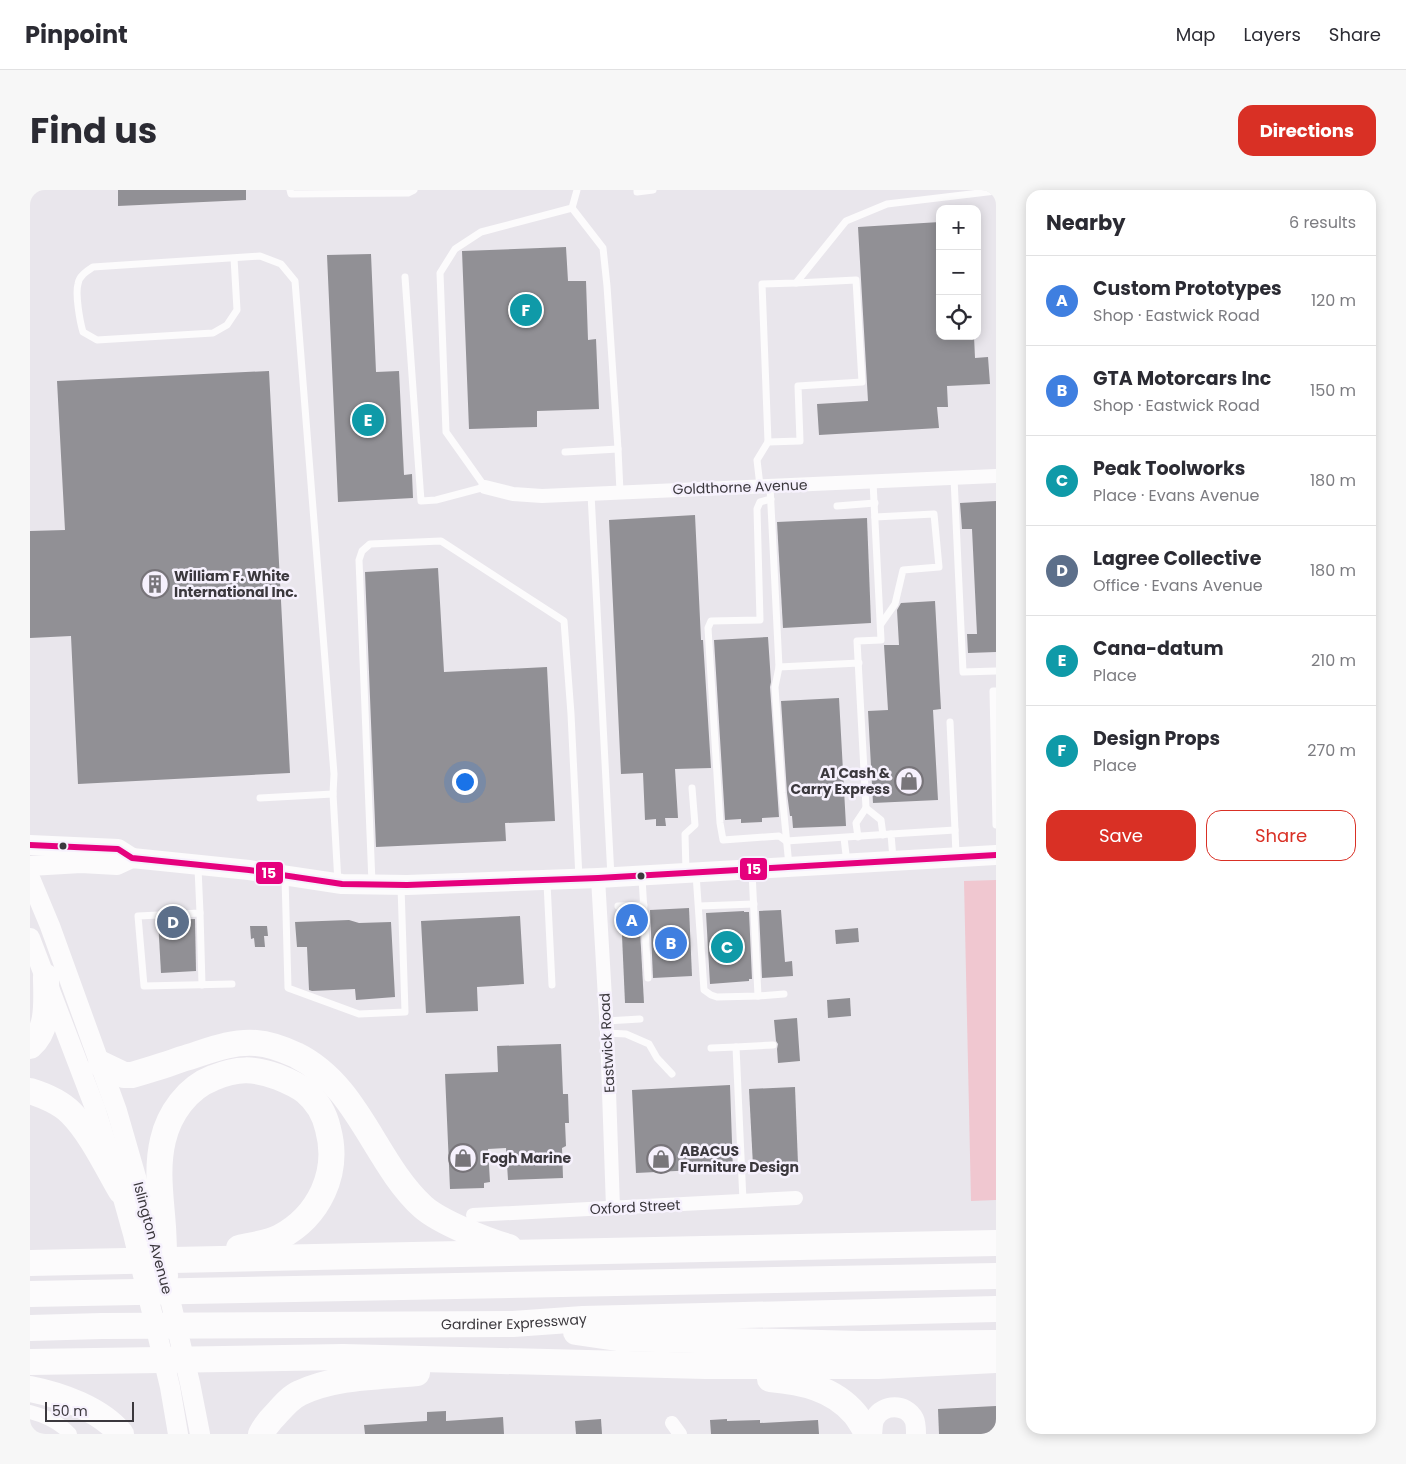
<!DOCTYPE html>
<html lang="en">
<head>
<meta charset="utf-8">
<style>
  body { margin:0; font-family:Poppins,sans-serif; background:#f7f7f7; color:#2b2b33 }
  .controls { position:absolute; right:15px; top:15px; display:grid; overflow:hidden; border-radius:10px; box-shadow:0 2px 12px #0003 }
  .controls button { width:45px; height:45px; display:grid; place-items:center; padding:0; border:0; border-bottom:1px solid #e1e1e2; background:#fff; color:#2b2b33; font:25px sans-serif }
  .scale { position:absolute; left:15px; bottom:12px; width:89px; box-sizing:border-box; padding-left:5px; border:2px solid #3b383d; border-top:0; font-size:14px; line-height:18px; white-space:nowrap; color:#3b383d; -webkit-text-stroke:4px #f6f1fd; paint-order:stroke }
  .you { position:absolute; left:434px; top:591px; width:18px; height:18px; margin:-12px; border:4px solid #fff; border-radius:50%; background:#1a73e8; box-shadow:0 0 0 8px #1a73e833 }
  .badge { display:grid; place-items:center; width:32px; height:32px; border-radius:50%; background:#d93025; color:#fff; font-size:16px; font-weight:700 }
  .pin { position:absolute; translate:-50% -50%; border:2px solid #fff; box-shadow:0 1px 5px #0006 }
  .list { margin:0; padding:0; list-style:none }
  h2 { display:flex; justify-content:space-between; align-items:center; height:65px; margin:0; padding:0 20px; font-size:21px }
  h2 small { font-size:16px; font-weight:400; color:#7c7c81 }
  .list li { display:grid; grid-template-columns:32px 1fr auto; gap:15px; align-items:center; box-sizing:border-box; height:90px; padding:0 20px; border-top:1px solid #e1e1e2 }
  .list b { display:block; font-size:19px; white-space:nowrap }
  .list p { margin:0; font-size:16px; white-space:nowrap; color:#7c7c81 }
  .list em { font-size:16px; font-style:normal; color:#7c7c81 }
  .actions { display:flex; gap:10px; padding:15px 20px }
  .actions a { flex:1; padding:11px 0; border:1px solid #d93025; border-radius:15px; text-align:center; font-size:18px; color:#d93025 }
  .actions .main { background:#d93025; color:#fff }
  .icon { flex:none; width:28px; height:28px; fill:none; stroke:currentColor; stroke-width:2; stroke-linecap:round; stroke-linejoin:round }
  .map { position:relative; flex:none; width:966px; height:1244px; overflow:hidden; border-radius:15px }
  header { display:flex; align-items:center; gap:30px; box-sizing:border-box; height:70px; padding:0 25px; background:#fff; border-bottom:1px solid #e1e1e2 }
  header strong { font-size:24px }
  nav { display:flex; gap:28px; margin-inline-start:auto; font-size:18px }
  .intro { display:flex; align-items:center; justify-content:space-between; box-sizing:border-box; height:120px; padding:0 30px }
  h1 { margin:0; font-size:35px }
  .button { padding:12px 22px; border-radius:15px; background:#d93025; color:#fff; font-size:18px; font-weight:700 }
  main { display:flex; gap:30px; padding:0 30px }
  aside { flex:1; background:#fff; border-radius:15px; box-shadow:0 2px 12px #0003 }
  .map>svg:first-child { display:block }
</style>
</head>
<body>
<header>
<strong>Pinpoint</strong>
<nav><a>Map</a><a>Layers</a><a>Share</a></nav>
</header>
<div class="intro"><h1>Find us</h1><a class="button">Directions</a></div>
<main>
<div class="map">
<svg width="966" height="1244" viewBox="0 0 966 1244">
  <rect width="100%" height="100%" fill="#e9e6ec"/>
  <polygon fill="#f0c7d0" points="966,690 966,1010 941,1011 934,691"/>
  <g fill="#919095">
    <polygon points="88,0 216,0 216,10 88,16"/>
    <polygon points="910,32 910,146 944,146 945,168 958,167 960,194 917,196 918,217 907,217 909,238 789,245 787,214 838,211 828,37"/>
    <polygon points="536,57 538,91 556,91 558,150 566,149 569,219 507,221 507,237 439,239 432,61"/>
    <polygon points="341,64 346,182 369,181 374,285 382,284 383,308 308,312 297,65"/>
    <polygon points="239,181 260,583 48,594 41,446 0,448 0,341 35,340 27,191"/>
    <polygon points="966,311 966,462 938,463 937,444 947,444 942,339 932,339 930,313"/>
    <polygon points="665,325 671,450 673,450 681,578 645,579 648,628 635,628 636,636 626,636 626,629 615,630 613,583 591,584 579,330"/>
    <polygon points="837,328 841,433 753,438 747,332"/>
    <polygon points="408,378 414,482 517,477 525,631 475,633 476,651 346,657 335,382"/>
    <polygon points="905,411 911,519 903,520 908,610 843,613 838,521 858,520 854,455 869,455 867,420 871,413"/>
    <polygon points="738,447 741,492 740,497 749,627 732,628 732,632 711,633 711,629 695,630 684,450"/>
    <polygon points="809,508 816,636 763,638 762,626 760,626 757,603 751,511"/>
    <polygon points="659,718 662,786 623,788 620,720"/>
    <polygon points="751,720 755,772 762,771 763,786 732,788 729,721"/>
    <polygon points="714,721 714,722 719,722 722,789 719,789 719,791 680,794 676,723"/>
    <polygon points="609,722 614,813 595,813 591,723"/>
    <polygon points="490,726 494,794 447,797 448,821 396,823 391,731"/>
    <polygon points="165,729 166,781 131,783 128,730"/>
    <polygon points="319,730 329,733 361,732 365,807 326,810 325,799 282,801 279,800 277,757 267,757 265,732"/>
    <polygon points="220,736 237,736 238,746 234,746 235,757 225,757 224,748 221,749"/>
    <polygon points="828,738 829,752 806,754 805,740"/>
    <polygon points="820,808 821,826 798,828 797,810"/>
    <polygon points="767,828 770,871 748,873 747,859 748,854 746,851 744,830"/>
    <polygon points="531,854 533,904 538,904 539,933 535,933 536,956 532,958 533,988 478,990 476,958 458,959 460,992 454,993 454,998 420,999 415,884 468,882 467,856"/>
    <polygon points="700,895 703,981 667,983 666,980 606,983 602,900"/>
    <polygon points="765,897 768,974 723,976 719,899"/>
    <polygon points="966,1216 966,1244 909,1244 908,1219"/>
    <polygon points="416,1221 416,1231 473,1227 474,1244 335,1244 334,1235 397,1231 397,1222"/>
    <polygon points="571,1229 572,1244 546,1244 545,1231"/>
    <polygon points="697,1229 697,1231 730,1230 730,1233 788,1230 789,1244 681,1244 680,1230"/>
  </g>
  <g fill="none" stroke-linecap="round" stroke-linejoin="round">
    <g stroke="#fcfbfc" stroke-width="7">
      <polyline points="260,0 261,4 378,3 384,0"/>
      <polyline points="607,0 607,2 623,0"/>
      <polyline points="542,18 573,58 577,96 588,259"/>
      <path d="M204 68 207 120 197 135 183 143 67 150 53 142C50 132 45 104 48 94 49 86 57 81 63 77L230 66 251 74 265 91 304 584 303 604"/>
      <polyline points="375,87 391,311 406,310 455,297 416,242 410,83 425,59 451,42 542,18 547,0"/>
      <polyline points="738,252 770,251 768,196 832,192 826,90 766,93"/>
      <polyline points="535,262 588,259 590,302"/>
      <polyline points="924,288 933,482 966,481"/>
      <polyline points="730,296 727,270 738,252 732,94 766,93 816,31 857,14 966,1"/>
      <polyline points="740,296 749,477 745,497 752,603 759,676"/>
      <polyline points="561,304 581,687"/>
      <polyline points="741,309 730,312 727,319 730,430 681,431 678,438 690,633 693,650 749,646 756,651 861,644"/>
      <polyline points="807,316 845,313"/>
      <polyline points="845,327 904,324 909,377 873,380 865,414 851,434"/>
      <polyline points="749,477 829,473"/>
      <polyline points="966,501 963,501 966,635"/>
      <polyline points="920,532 925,640"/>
      <polyline points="230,608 303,604 308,693"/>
      <polyline points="836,618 851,630 853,645"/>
      <polyline points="828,647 826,633 836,618 827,451 851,450 843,292"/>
      <polyline points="814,648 817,673"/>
      <polyline points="863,669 861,644 925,640 926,665"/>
      <polyline points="168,678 170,723 108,726 114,796 202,794"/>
      <polyline points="656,682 655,644 665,635 662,598"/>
      <polyline points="666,684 674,800 681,805 687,807 728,806 722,682"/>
      <polyline points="255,687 258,798 329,824 375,822 371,696"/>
      <polyline points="612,688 618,788"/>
      <polyline points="342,693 329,370 332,361 340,354 411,351 534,431 541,524 549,688"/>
      <polyline points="517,693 522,795"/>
      <polyline points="588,716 614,715"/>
      <polyline points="669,716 724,714"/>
      <polyline points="170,723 172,795"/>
      <polyline points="728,806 754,804"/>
      <polyline points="576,831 610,829"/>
      <polyline points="577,843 596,844 619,854 627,868 642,884"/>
      <polyline points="706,857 743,855"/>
      <polyline points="681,858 706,857 713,1011"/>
    </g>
    <g stroke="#fcfbfc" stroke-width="14">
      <polyline points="455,297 483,304 512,306 966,286"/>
      <polyline points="568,688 577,843 583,1018"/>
      <polyline points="443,1025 766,1008"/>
      <path d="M0 1222C16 1226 29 1232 40 1244"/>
      <polyline points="642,1233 650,1244"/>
    </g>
    <g stroke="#fcfbfc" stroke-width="20">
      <polyline points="0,655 88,659 102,668"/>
      <polyline points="0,676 51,673 87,675 102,668 219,680 312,694 377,695 568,688 966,665"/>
      <polyline points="0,688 20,736 87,921 127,1060"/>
      <polyline points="0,748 65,918 91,1001 103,1044 140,1197 148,1244"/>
      <polyline points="135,1088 160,1193 170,1244"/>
      <path d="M842 1244C843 1239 842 1233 845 1228 853 1214 876 1213 884 1229 886 1233 886 1239 886 1244"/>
    </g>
    <g stroke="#fcfbfc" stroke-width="26">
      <path d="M0 856C20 839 16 810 16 787"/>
      <path d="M71 874 94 885H102C119 880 136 875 152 869 176 862 200 851 226 853 240 854 253 859 266 865 329 896 344 972 393 1017 410 1032 457 1051 479 1057"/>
      <path d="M0 901C13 905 31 913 41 923 61 943 77 977 91 1001"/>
      <polyline points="0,1073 966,1053"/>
      <path d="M135 1086C134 1070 134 1053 133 1037 131 1008 126 979 133 950 139 924 157 898 183 888 207 878 224 878 248 887 258 891 267 895 275 901 287 911 295 925 298 939 310 983 289 1026 250 1047 240 1053 221 1055 209 1058"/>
      <polyline points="0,1104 966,1086"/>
      <path id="s1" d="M0 1138 72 1136 483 1134 553 1129 966 1119"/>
      <polyline points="546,1142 587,1148 830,1154 966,1153"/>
      <polyline points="0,1172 313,1167 676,1176 848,1176 966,1170"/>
      <path d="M740 1189C772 1192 803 1198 825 1224 830 1230 833 1237 838 1244"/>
      <path d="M0 1199C31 1205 70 1219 91 1244"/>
      <path d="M231 1244C235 1236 241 1229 247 1223 254 1215 261 1207 270 1203 306 1186 349 1187 387 1183"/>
    </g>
    <defs>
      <polyline id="bus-1" points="0,655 88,659 102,668 219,680 312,694 377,695 568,688 966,665"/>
    </defs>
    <use href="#bus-1" stroke="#f6f1fd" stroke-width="10"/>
    <use href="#bus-1" stroke="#e5007d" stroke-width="6"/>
  </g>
  <defs>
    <symbol id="building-ring" viewBox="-11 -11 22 22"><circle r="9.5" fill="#f6f1fd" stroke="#78757a" stroke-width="1.5"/><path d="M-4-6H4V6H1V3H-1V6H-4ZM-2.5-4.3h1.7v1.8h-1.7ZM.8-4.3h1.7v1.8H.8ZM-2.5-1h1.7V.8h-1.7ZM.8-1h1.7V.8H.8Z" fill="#78757a"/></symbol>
    <symbol id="shop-ring" viewBox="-11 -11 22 22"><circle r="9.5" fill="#f6f1fd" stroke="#78757a" stroke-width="1.5"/><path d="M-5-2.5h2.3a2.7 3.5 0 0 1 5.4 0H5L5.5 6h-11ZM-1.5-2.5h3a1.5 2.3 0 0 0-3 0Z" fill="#78757a"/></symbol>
  </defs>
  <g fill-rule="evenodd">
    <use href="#building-ring" x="109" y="378" width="32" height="32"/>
    <use href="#shop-ring" x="863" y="575" width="32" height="32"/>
    <use href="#shop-ring" x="417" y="952" width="32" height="32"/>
    <use href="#shop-ring" x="615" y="953" width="32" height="32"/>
  </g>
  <g fill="#3b383d" stroke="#f6f1fd" stroke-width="2">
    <circle cx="33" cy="656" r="4.5"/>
    <circle cx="611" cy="686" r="4.5"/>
  </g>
  <g text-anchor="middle" stroke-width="5" stroke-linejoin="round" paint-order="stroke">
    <g font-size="14" fill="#3b383d" stroke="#f6f1fd">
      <text transform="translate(710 297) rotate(-2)" y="5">Goldthorne Avenue</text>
      <text transform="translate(577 853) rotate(-93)" y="5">Eastwick Road</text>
      <text transform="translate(605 1017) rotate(-3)" y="5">Oxford Street</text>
      <text transform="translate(123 1048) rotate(75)" y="5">Islington Avenue</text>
      <text dy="5" stroke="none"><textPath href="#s1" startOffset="484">Gardiner Expressway</textPath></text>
    </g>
    <g font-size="14" font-weight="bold" fill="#3b383d" stroke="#f6f1fd" text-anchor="start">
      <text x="144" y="391">William F. White<tspan x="144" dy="16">International Inc.</tspan></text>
      <text x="860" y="588" text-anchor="end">A1 Cash &amp;<tspan x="860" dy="16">Carry Express</tspan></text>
      <text x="650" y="966">ABACUS<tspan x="650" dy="16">Furniture Design</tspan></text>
      <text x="452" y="973">Fogh Marine</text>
    </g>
  </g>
  <g stroke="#f6f1fd" stroke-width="2">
    <rect x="709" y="667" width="29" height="24" rx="5" fill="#e5007d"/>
    <rect x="225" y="671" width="29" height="24" rx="5" fill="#e5007d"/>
  </g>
  <g font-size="14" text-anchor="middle" font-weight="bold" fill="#fff">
    <text x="724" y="684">15</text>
    <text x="239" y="688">15</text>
  </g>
</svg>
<div class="controls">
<button>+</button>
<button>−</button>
<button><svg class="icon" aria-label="locate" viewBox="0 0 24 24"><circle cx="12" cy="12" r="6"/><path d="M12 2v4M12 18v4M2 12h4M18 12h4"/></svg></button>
</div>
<div class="scale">50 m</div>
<div class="you"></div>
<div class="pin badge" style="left:602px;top:730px;background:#3f7fe0">A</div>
<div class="pin badge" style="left:641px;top:753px;background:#3f7fe0">B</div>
<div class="pin badge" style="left:697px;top:757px;background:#0f9aa8">C</div>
<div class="pin badge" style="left:143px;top:732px;background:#5c6f8a">D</div>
<div class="pin badge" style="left:338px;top:230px;background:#0f9aa8">E</div>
<div class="pin badge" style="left:496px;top:120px;background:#0f9aa8">F</div>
</div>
<aside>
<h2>Nearby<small>6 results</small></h2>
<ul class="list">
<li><span class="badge" style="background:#3f7fe0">A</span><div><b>Custom Prototypes</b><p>Shop · Eastwick Road</p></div><em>120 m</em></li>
<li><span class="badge" style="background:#3f7fe0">B</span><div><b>GTA Motorcars Inc</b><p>Shop · Eastwick Road</p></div><em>150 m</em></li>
<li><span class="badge" style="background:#0f9aa8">C</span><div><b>Peak Toolworks</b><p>Place · Evans Avenue</p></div><em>180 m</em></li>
<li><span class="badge" style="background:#5c6f8a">D</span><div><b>Lagree Collective</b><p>Office · Evans Avenue</p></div><em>180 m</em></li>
<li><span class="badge" style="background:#0f9aa8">E</span><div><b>Cana-datum</b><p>Place</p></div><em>210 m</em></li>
<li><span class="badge" style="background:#0f9aa8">F</span><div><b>Design Props</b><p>Place</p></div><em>270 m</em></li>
</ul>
<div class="actions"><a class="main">Save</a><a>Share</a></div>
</aside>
</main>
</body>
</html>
